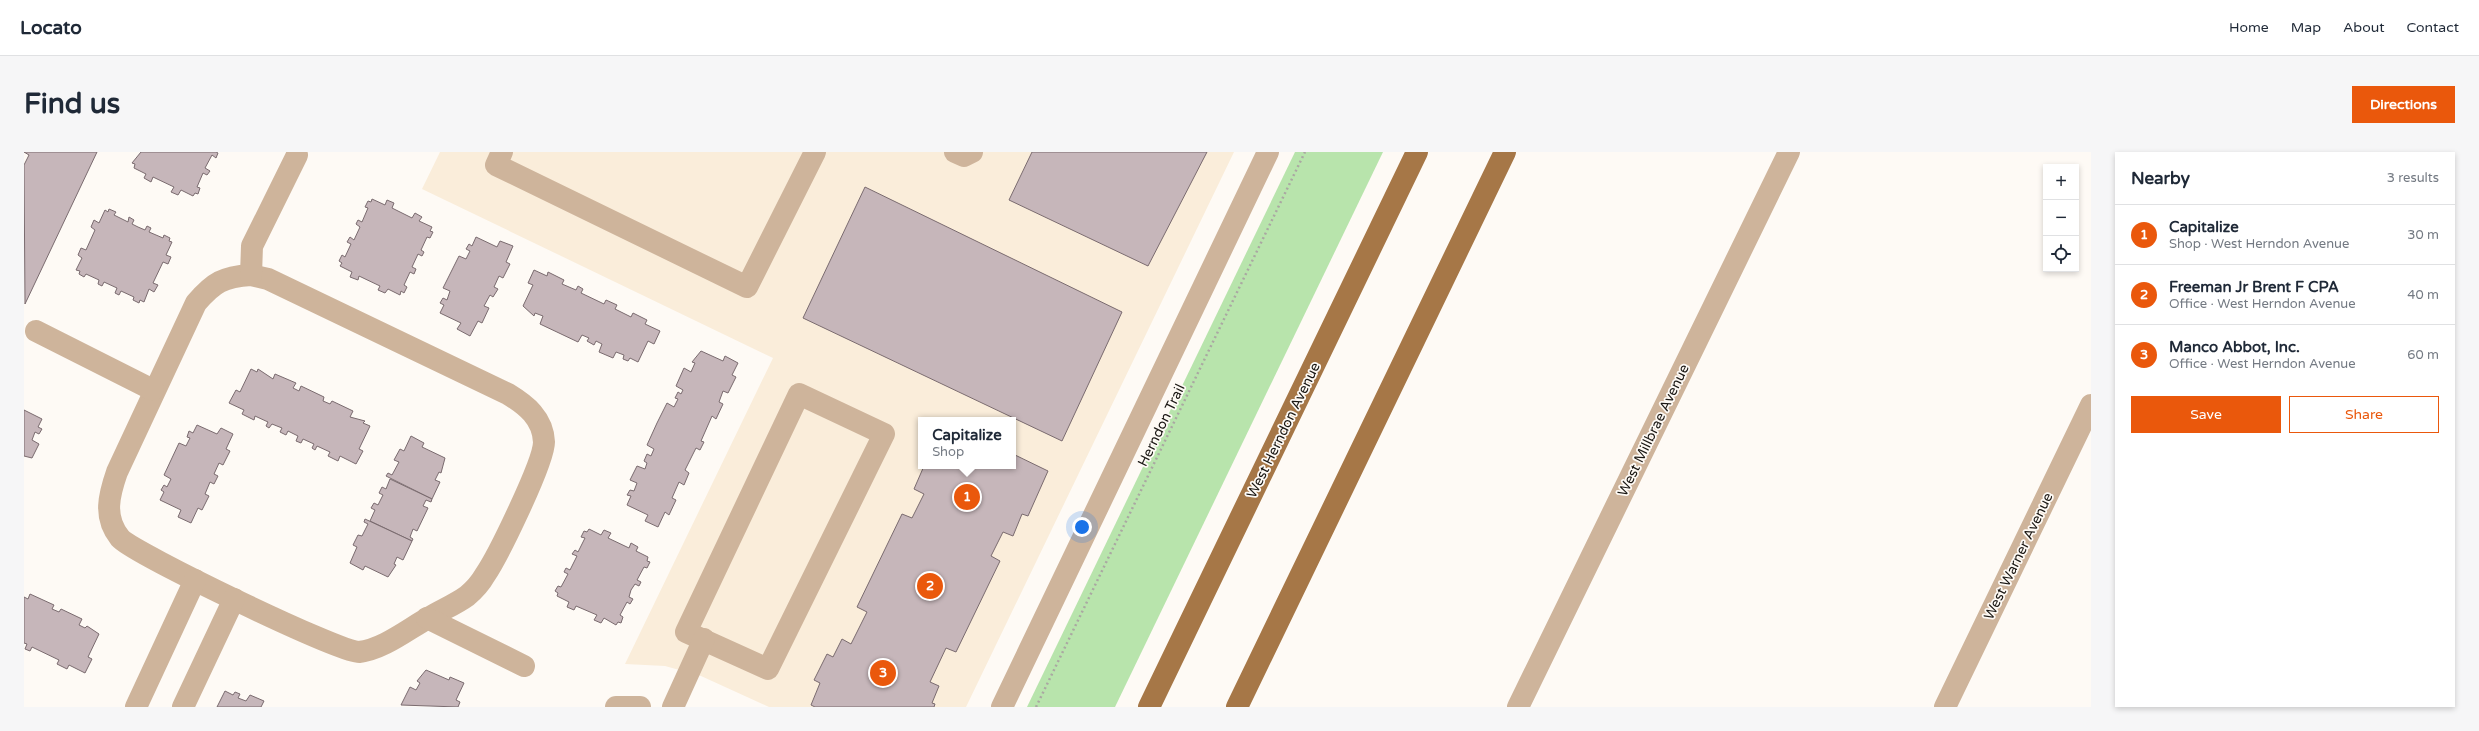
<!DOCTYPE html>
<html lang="en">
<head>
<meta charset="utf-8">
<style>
  body { margin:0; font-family:"Varela Round",sans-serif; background:#f6f6f7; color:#1f2937 }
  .controls { position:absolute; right:12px; top:12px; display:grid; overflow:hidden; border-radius:0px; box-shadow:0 2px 6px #0003 }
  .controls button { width:36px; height:36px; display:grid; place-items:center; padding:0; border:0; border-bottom:1px solid #e0e1e3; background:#fff; color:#1f2937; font:20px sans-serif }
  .you { position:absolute; left:1058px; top:375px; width:14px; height:14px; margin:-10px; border:3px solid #fff; border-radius:50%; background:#1a73e8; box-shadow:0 0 0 6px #1a73e833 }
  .badge { display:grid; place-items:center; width:26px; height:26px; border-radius:50%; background:#ea580c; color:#fff; font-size:13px; font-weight:700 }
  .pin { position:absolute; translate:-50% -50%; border:2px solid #fff; box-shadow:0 1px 4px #0006 }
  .popup { position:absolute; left:894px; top:265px; width:98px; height:52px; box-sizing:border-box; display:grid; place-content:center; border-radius:0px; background:#fff; filter:drop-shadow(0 1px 3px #0005); font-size:13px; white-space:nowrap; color:#747a83 }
  .popup b { font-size:15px; color:#1f2937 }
  .popup::after { content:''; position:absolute; left:50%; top:100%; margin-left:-8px; border:8px solid transparent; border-top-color:#fff }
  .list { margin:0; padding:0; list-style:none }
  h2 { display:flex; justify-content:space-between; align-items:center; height:52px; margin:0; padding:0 16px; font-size:17px }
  h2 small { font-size:13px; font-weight:400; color:#747a83 }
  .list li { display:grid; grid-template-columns:26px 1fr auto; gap:12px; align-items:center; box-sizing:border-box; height:60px; padding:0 16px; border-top:1px solid #e0e1e3 }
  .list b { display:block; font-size:15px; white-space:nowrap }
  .list p { margin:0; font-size:13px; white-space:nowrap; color:#747a83 }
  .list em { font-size:13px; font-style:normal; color:#747a83 }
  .actions { display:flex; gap:8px; padding:12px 16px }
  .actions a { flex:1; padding:9px 0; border:1px solid #ea580c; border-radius:0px; text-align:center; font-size:14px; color:#ea580c }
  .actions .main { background:#ea580c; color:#fff }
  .icon { flex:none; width:22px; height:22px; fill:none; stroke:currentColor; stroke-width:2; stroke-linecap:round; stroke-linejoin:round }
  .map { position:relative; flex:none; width:2067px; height:555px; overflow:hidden; border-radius:0px }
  header { display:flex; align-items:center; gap:24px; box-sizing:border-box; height:56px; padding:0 20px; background:#fff; border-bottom:1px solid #e0e1e3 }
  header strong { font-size:19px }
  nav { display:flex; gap:22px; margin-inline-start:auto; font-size:14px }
  .intro { display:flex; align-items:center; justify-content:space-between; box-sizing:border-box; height:96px; padding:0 24px }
  h1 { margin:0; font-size:28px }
  .button { padding:10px 18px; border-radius:0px; background:#ea580c; color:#fff; font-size:14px; font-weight:700 }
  main { display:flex; gap:24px; padding:0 24px }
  aside { flex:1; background:#fff; border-radius:0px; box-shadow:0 2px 6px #0003 }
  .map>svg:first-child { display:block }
</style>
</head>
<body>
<header>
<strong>Locato</strong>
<nav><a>Home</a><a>Map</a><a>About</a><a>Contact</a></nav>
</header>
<div class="intro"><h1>Find us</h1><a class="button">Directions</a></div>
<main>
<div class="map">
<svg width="2067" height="555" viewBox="0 0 2067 555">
  <rect width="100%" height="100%" fill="#fefaf5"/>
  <path fill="#faedda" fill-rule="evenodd" d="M416 0H1210L942 555H745L677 524 641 514 601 512 749 206 398 37ZM897 268H989V314H897Z"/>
  <polygon fill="#b8e4ac" points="1271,0 1359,0 1091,555 1003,555"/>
  <g fill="#c6b6ba" stroke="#7a6b6f">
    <polygon points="0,0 73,0 1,152 0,13 5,3"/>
    <polygon points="117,0 192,0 194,1 192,6 188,3 181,16 186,19 183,23 179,21 173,35 176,36 174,42 171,41 169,44 157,38 154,43 147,40 150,35 129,25 127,30 120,26 122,22 110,16 111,12 108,11"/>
    <polygon points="1008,0 1183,0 1124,114 985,48"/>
    <polygon points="841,35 1098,160 1038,289 779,166"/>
    <polygon points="348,47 361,53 363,48 370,51 368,56 388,66 391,61 398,65 395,69 408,75 406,79 409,80 406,86 403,85 397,98 400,100 398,104 394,102 388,115 392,117 390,122 386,120 380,133 383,135 380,141 377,139 376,143 364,137 361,141 354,138 356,134 335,124 334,128 326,125 328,120 316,114 318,111 315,109 318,103 321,105 327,92 323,90 326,85 330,88 336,75 332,72 334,68 338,70 344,56 341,55 344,49 347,50"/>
    <polygon points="85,57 92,60 90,63 104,70 105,65 110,68 108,72 114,75 121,78 123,74 127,76 125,80 139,86 140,83 146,86 145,89 148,90 142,103 147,105 144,112 139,110 129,131 134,133 130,140 125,137 120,150 116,148 115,151 109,148 110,145 97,139 95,143 91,141 93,136 80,130 78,134 74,132 75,128 62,122 60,125 55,122 56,119 52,118 58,106 54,103 57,96 62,98 71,78 67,75 70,68 75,71 81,58 84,60"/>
    <polygon points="452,85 473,95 476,89 489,94 482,110 486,112 479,126 475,124 470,135 474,137 469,145 466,143 460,154 465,156 458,171 454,169 446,184 433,177 437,171 416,161 420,153 416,151 419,146 423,148 426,139 419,136 435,104 442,107 446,99 442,97 445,92 448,94"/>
    <polygon points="510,118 523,124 524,120 540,128 538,132 552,138 554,134 559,137 557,141 580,152 582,148 593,153 591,157 607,165 609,161 623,168 621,172 636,179 630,192 624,189 614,210 606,206 604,209 599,207 600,203 592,200 589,206 575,200 578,192 572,189 570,193 563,189 565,186 558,183 554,190 516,172 519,164 511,161 510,164 499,154 509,133 504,131"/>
    <polygon points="677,199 699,209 701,204 714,211 708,223 712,225 704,241 699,239 695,250 699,252 692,267 688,264 677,289 680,290 676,298 672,296 661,318 665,321 660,333 655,330 648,346 652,348 645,363 641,360 634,375 621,369 624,363 603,353 607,344 603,343 606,338 610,339 613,331 606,328 613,314 621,317 623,311 620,309 623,302 627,304 630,297 623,293 633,271 643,251 650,255 654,247 651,246 654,240 657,242 659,238 652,234 660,216 667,220 671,211 668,210"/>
    <polygon points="227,217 233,220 234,217 249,227 251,222 272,231 269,236 275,239 277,234 300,245 299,249 306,252 308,249 329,259 326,265 341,269 339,271 346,274 335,297 339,299 332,312 316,304 314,309 304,304 306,300 293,294 291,298 288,296 290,292 279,287 277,291 272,289 274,284 264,279 262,283 256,280 258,276 248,272 245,276 242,274 244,270 231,264 230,268 218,262 220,258 205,251 212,238 216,240"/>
    <polygon points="0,258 18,267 14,275 18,277 15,282 11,280 8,288 15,292 8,306 0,304"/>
    <polygon points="173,273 193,282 197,276 209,282 202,297 206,299 199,313 195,311 190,322 194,324 190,332 186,330 181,342 185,344 178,358 174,356 167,371 154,365 157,358 136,348 140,340 137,338 140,333 143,335 147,327 140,323 155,291 162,294 166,286 163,285 165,279 169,281"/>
    <polygon points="387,284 400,291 398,295 421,306 417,321 415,320 411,328 416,330 408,347 362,324 364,321 368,323 375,310 370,308 376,297 380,299"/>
    <polygon points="989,302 1024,319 1004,364 998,362 989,384 979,380 967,404 976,409 932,500 922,496 906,530 915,534 908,551 911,552 910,555 791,555 787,553 796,531 790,528 803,502 809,505 818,487 827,492 843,460 833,455 878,362 888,366 900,342 890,337 900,314 989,314"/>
    <polygon points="366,327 408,347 407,350 402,348 399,354 404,356 393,379 389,377 386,385 389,387 388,389 346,369 351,358 347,356 350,351 354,353 359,343 355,341 358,335 362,337"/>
    <polygon points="341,367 388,389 379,408 373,405 370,412 372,413 364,425 341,414 339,418 326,411 333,395 329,393 334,383 338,384 344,372 340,370"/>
    <polygon points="565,377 577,383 580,378 587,381 584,386 605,396 607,391 614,395 612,399 624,405 623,409 626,410 623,416 620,415 613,428 617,430 615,434 611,432 607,438 605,445 609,447 606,452 603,450 596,463 599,465 597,471 594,470 592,473 580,466 577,471 570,468 573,463 552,454 550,458 543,455 545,450 533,444 534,441 531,439 534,434 537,435 544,422 540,420 542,416 546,418 553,404 548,402 551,398 554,400 561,386 557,385 560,379 563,380"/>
    <polygon points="6,442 30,453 28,457 35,460 37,457 58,467 55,473 61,476 63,474 75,482 64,505 68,507 61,521 45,513 43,517 33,512 35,508 8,495 6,499 1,497 3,492 0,491 0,445 4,447"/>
    <polygon points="402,518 425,528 426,525 440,531 432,548 436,550 434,555 377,553 386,535 392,538 396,531 393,529"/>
    <polygon points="201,539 209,543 211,540 216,542 214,546 222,549 226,543 240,549 237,555 193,555"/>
  </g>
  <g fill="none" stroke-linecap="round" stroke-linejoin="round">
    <polyline stroke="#aaa7a2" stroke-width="2.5" stroke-dasharray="2 3" stroke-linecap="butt" points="1012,555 1281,0"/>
    <g stroke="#ceb49b" stroke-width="22">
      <polyline points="478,0 472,13 723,135 791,0"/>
      <polyline points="931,0 940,4 948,0"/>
      <path d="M227 123 244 127 484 242C502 253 519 266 520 290 520 310 474 404 461 423 457 430 449 439 443 444 432 452 418 458 406 465 384 477 360 497 335 500 319 502 109 401 96 386 79 365 85 343 93 320L172 151C190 130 199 125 227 123Z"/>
      <polyline points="227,123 228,94 273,3"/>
      <polyline points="12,179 129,238"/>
      <polygon points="775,242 860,282 744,517 662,480"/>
      <polyline points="403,466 500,514"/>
      <polyline points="112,555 171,428"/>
      <polyline points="159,555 210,447"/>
      <polyline points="592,555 616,555"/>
      <polyline points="649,555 680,487"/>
      <polyline points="978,555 1244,0"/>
      <polyline points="1494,555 1765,0"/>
      <polyline points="1921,555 2067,253"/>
    </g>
    <g stroke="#a67747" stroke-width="22">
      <polyline points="1125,555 1393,0"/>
      <polyline points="1213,555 1481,0"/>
    </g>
  </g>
  <g text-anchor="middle" stroke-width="3.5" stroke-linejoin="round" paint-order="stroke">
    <g font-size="14" fill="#191612" stroke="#fefaf5">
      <text transform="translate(1137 273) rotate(-64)" y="5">Herndon Trail</text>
      <text transform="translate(1259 278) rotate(-64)" y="5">West Herndon Avenue</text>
      <text transform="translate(1629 278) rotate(-64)" y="5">West Millbrae Avenue</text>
      <text transform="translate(1994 404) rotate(-64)" y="5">West Warner Avenue</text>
    </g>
  </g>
</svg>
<div class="controls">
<button>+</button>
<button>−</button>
<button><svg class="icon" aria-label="locate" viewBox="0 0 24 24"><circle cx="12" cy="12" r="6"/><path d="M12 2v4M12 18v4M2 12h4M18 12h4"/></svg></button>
</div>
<div class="you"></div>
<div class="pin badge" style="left:943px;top:345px">1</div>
<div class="popup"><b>Capitalize</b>Shop</div>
<div class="pin badge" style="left:906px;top:434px">2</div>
<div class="pin badge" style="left:859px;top:521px">3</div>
</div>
<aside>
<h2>Nearby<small>3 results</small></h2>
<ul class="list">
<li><span class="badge">1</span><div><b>Capitalize</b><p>Shop · West Herndon Avenue</p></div><em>30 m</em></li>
<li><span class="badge">2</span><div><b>Freeman Jr Brent F CPA</b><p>Office · West Herndon Avenue</p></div><em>40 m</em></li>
<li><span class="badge">3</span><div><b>Manco Abbot, Inc.</b><p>Office · West Herndon Avenue</p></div><em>60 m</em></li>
</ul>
<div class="actions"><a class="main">Save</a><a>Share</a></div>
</aside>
</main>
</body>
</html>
